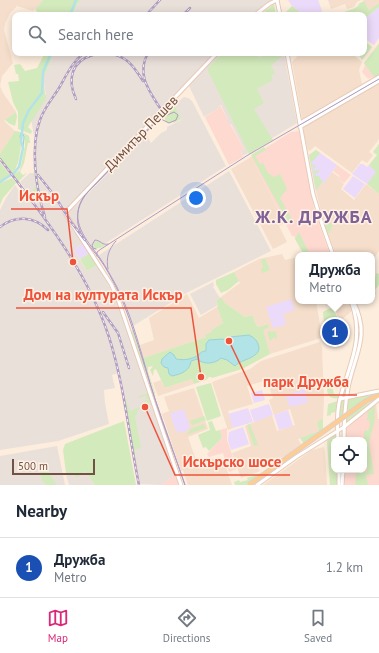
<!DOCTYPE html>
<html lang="en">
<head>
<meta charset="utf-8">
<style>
  body { margin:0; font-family:"PT Sans",sans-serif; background:#f2f2f3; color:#1f2937 }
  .controls { position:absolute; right:12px; bottom:12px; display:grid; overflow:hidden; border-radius:8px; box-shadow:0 2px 10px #0003 }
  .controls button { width:36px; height:36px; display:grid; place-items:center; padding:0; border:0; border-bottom:1px solid #e0e1e3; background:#fff; color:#1f2937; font:20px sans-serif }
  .scale { position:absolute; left:12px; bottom:10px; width:83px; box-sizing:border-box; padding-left:4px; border:2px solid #735145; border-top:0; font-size:11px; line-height:14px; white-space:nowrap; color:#735145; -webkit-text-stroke:3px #fff2e4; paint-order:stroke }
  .you { position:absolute; left:196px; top:198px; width:14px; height:14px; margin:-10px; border:3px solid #fff; border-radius:50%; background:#1a73e8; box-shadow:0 0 0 6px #1a73e833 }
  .badge { display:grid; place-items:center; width:26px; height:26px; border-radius:50%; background:#db2777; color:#fff; font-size:13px; font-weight:700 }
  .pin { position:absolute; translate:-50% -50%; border:2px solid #fff; box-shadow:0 1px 4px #0006 }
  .popup { position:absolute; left:295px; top:252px; width:80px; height:52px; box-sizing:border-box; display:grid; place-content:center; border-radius:8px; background:#fff; filter:drop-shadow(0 1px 3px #0005); font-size:13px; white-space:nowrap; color:#747a83 }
  .popup b { font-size:15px; color:#1f2937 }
  .popup::after { content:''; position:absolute; left:50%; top:100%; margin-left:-8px; border:8px solid transparent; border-top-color:#fff }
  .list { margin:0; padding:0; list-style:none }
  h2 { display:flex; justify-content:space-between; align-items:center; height:52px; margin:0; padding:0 16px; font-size:17px }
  h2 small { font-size:13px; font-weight:400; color:#747a83 }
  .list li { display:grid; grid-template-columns:26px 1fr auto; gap:12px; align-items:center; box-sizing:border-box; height:60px; padding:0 16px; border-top:1px solid #e0e1e3 }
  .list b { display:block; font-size:15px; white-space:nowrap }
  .list p { margin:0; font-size:13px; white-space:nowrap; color:#747a83 }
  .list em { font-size:13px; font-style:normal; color:#747a83 }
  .icon { flex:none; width:22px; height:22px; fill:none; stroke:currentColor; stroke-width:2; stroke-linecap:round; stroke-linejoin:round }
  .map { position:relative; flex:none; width:379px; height:485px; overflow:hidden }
  .search { position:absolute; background:#fff; box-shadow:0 2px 10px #0003; left:12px; right:12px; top:12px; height:44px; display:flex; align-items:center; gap:10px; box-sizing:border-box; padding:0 14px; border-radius:8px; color:#747a83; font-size:15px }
  .sheet { height:112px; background:#fff }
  nav { display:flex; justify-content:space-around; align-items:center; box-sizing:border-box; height:56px; border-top:1px solid #e0e1e3; background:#fff; font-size:11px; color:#747a83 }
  nav a { display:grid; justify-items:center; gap:2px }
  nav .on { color:#db2777 }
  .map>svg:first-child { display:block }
</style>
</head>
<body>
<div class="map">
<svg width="379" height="485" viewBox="0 0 379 485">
  <rect width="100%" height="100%" fill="#fdeddd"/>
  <g fill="#f5decb">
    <polygon points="0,0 43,0 33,11 17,6 10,13 5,23 4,30 13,63 2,76 0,86 3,93 16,112 4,121 15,131 0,154"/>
    <polygon points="328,0 361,0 357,2 354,7 347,9 345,4 331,9"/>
    <polygon points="363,0 379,0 379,3 369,10"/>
    <polygon points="300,53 351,53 362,62 359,70 362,84 302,119 292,62"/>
    <polygon points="379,83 379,139 369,152 373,155 367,163 362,160 352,173 315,146 311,150 308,151 303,130 305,126"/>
    <polygon points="251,157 285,223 279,226 287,242 273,249 231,169"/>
    <polygon points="332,172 339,177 338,179 344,184 341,189 354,200 366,184 379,194 379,251 372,261 372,255 336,255 328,234 332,229 325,218 323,219 316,191 323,182 324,182"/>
    <polygon points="282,254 285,260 298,257 298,301 316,301 322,336 321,338 270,354 262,329 267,324 258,327 255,323 253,315 245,317 225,303 221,297 240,283 234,272 259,259"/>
    <polygon points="187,294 199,318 217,307 223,323 211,330 212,332 206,337 143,358 140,345 154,340 149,318"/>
    <polygon points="330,301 349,301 353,310 340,321"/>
    <polygon points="320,342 322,347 324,399 323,418 317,422 319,431 298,439 301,444 285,456 258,466 260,471 241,478 232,453 251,446 245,426 254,422 272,415 277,431 295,425 290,409 274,415 269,400 273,398 267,380 247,386 253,404 228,411 233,428 228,430 212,382 250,369 261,361"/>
    <polygon points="192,379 194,384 158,396 153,383 161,380 165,388"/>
    <polygon points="194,388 208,429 188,437 197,463 213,459 223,459 232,485 188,485 183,470 181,471 162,414 169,411 164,397"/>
    <polygon points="324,447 325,452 327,485 263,485 312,450"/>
  </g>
  <g fill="#fed9d0">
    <polygon points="379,43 379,75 368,79 362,72 365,65 364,63"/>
    <polygon points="220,105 228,120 229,125 230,124 244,149 241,152 243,157 229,165 205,117 219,108 218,106"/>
    <polygon points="299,131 315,213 330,255 304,255 294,236 292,236 251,157 291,132"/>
    <polygon points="337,165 351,175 344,183 338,179 340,176 333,171"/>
    <polygon points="376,403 378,419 379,419 379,485 343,485 344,470 364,470 364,440 345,440 346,429"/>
    <polygon points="227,428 227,440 237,469 229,472 223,453 209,457 207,454 222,438 220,430"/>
    <polygon points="175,475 179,485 161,485 173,476"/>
  </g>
  <g fill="#eae0da">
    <polygon points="81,0 272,0 252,15 72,15 78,3"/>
    <polygon points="54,53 215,53 66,211 33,168 34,137 31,118 46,94 43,79"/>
    <polygon points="219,53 284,53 297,123 243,156 241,152 244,149 231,124 228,125 227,121 228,120 221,105 218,106 219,108 204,117 189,86"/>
    <polygon points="184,97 188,98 192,101 226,166 95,250 67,213 77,205 146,134 151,143 161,133 167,130 167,127 181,120 175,107 177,103"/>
    <polygon points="229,171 271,251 188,292 133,326 118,288 99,255"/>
    <polygon points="30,173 33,173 50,192 83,243 74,250 87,271 97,265 117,300 176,476 173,476 161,485 139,484 135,461 136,459 135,450 140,448 128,419 119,373 112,375 115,388 104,390 105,403 109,424 58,441 0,450 0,210 6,198 15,185 24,198 29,194 20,182"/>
    <polygon points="213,282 214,285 213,287 220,298 216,301 218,305 201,315 190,294"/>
    <polygon points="57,446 65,485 0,485 0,456"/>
    <polygon points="85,471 95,485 69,485 66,474 74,475"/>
  </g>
  <g fill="#ebdaf9">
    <polygon points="288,0 318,0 322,11 319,15 304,15 292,6"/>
    <polygon points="379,7 379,38 374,45 364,38 364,19"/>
    <polygon points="316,150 337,165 324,183 323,182 316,191 309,155"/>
    <polygon points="360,164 363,164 367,167 369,165 377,172 367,184 352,174"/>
    <polygon points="353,176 365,184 355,198 343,189"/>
    <polygon points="83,243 90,253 80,259 74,250"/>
    <polygon points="291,299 295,310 283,314 286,323 285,325 273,328 266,307"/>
    <polygon points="304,389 308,402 293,407 292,405 289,406 286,396"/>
    <polygon points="262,390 265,400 254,403 251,393"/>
    <polygon points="269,404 273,415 254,422 250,410"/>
    <polygon points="248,408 253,422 233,428 228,414"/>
    <polygon points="184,409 190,428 186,431 179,433 179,431 176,432 170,413"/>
    <polygon points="288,410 293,426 279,430 274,415"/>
    <polygon points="243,427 249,444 231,450 228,440 229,432"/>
  </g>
  <g fill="#d3eabc">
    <polygon points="43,0 81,0 78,3 72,15 40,15 35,9"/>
    <polygon points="364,1 369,10 379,3 379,7 364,19 364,15 336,15 355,8 359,5 358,4"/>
    <polygon points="274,4 276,15 260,15"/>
    <polygon points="292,6 304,15 283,15"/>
    <polygon points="364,41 372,47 362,60 358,53 364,53"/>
    <polygon points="379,44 379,75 374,77 364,63"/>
    <polygon points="45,53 54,53 43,79 46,99 28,127 32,131 31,134 18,129 18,112 13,102 8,82 19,81 18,74 16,74 14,65 20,64 25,71 37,68"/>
    <polygon points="222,53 257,53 260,58 267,53 283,53 284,54 271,66 275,73 271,76 273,80 257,89 264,103 254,109 273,140 249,154 207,69"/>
    <polygon points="173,102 181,119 174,123 173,122 169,123 166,122 164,115 159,118"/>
    <polygon points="16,112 17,117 15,126 10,124 5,120"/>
    <path d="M15 131 20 132C19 136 21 138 21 142 21 150 18 169 12 174L0 158V154Z"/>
    <polygon points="24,133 29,136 30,143 28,143 24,163 20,172 23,175 27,173 18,182 13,175 20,170 25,146"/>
    <polygon points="379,144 379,194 367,184 376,172 369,165 377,155 373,152"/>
    <polygon points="264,147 266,150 255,156 260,164 263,163 268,173 274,177 280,174 287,189 280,198 294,223 289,224 251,155"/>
    <polygon points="316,150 320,153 311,163 316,166 314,169 313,165 312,165 314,176 315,176 314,170 317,171 319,169 319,172 316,173 316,176 320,176 319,178 323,181 316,191 309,155"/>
    <polygon points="0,162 10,175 0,181"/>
    <polygon points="33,172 40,182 38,182 40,192 43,195 42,200 40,200 35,191 32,190 37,186"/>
    <polygon points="12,178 16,183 3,198 0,205 0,183"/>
    <polygon points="324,218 333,225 331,227 332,229 328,234 323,219"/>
    <polygon points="299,232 310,255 304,255 295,239"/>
    <polygon points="97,241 106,245 100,248 95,248 93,244"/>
    <polygon points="90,253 97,265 87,271 80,259"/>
    <polygon points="265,258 270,270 262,273 261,269 263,267 261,260"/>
    <polygon points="234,272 239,281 228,290 221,293 216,284 216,280"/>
    <polygon points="376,273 379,274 379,285 374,291 376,293 372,297"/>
    <polygon points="221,297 225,303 245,317 253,315 255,323 258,327 268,324 269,327 263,330 270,354 242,369 212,378 211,377 209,377 206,380 194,384 192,379 165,388 156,369 154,370 153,376 150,370 153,366 148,367 148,372 155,393 155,396 143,358 206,337 205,335 212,332 211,330 223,323 217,307 218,305 216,301"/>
    <polygon points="332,307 340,322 327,335 325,334 323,312"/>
    <path d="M358 314C366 339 352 372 346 396L342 397C350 370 362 344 357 315Z"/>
    <polygon points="133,330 154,397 131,331"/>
    <polygon points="270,331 271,332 276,331 277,337 276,339 274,337 270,341 267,332"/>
    <polygon points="211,383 221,416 207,421 196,387"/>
    <path d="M327 387H332L334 394 340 396 339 398C329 399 327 396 327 387Z"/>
    <polygon points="379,391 379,394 360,404 346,413 348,398"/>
    <polygon points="149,393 151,401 146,405 143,402 148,400 145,396 139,398 138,396 126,400 130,411 140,407 140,405 143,406 138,410 137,414 135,416 141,448 135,450 136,460 135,461 124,400"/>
    <polygon points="379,398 345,425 346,418 363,406"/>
    <polygon points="343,400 344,401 344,415 339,419 341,401"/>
    <polygon points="338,401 336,412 331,413 331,415 327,416 328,404"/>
    <polygon points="375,403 375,420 369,442 374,474 366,475 368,485 355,485 356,471 367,472 367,456 364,455 364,430 368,431 370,425 369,420 366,419 368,417 367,412"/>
    <polygon points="204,416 206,420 192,425 190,421"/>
    <polygon points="323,418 323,430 304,444 300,438 319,431 317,422"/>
    <polygon points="124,421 136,485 95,485 85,471 77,478 74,475 66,473 63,450 65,444"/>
    <polygon points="212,421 216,431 220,430 222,438 209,451 206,447 203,448 198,435 210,430 208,422"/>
    <polygon points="204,424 206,428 186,435 192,428"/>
    <polygon points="250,424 258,445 254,446 247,425"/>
    <polygon points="334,435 336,436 336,440 334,440 334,470 337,470 338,485 330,485 327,441 329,439"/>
    <polygon points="47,470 57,485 47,485 42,481 40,471"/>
    <polygon points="262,473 247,485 235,485 234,482 239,480 240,482 248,480 247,478"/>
  </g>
  <path fill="#b2e3e6" stroke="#97d4d8" d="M249 335C254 338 256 339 258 344 264 358 240 359 235 366L227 360 221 358C215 364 204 365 197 359L191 361C190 371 181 374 172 376L169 374 168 368 164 367 161 363 162 359 170 352 174 355 176 359C183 360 188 360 195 357 200 355 200 351 206 351V344L209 340 223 339 227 342 230 337Z"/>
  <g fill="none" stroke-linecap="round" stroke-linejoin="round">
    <g stroke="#97d4d8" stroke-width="1">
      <polyline points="22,131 24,137 23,148"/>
      <polyline points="21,141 20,136 23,127"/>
    </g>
    <g stroke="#b2e3e6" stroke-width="2.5">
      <polyline points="70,15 76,0"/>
      <polyline points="0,182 14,173 19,167 23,148 21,141 23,123 29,110 42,93 43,72 51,53"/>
    </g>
    <defs>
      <g id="secondary">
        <polyline points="277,0 280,15"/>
        <polyline points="255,15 269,4 277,0"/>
        <polyline points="287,53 313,194 322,224 333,255"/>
        <polyline points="300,123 379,77"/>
        <polyline points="300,127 379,81"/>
        <polyline points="340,399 379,391"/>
        <path d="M338 440C337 428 337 415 339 403 348 365 366 341 351 301"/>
        <path d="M344 440C344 422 345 405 348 388 355 353 371 336 353 301"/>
        <polyline points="339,470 339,485"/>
        <polyline points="181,485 118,299 111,284 65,213 217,53"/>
        <polyline points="257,485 296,457 344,427 379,399"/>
        <polyline points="342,485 343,470"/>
      </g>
      <polyline id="primary" points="366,401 379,395"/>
    </defs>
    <use href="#secondary" stroke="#e8cbb9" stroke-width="5"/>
    <use href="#primary" stroke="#dbd2cf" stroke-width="5.5"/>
    <use href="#secondary" stroke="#fff" stroke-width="3"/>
    <use href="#primary" stroke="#ffcc92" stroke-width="3.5"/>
    <g stroke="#af9dc5" stroke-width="1">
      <path d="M96 249 93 248 92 245 95 240C100 240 103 246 108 244"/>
      <polyline points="97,256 97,252 101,249 248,155 379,79"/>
      <path d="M108 269C106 258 108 250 116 241"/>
      <path d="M185 485C175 456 164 428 155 399 143 363 134 327 119 293 113 281 107 269 99 258 92 249 83 240 79 228 75 215 79 202 88 192L158 119 174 112 178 115 176 120 169 123 161 119 157 121 84 196C68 221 86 239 100 258 106 267 112 278 117 287 135 322 143 362 155 399 165 428 175 456 185 485"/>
    </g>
    <defs>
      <g id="rail">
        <polyline points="146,15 160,0"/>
        <polyline points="183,15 190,8"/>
        <path d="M106 53C126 55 133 65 143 81"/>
        <path d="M148 53C136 74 149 91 160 108"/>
        <path d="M76 99C67 80 71 61 93 55"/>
        <path d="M0 159C42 214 87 270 109 337 124 384 129 436 139 485"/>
        <polyline points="38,175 54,195 71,222 85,240"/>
        <path d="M45 217C36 190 30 147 40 120 44 108 53 98 59 88 66 76 72 62 84 53"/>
        <path d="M0 227C15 215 34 216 48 230"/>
        <polyline points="103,312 118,333 129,368"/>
      </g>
    </defs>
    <use href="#rail" stroke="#af9dc5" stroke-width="2.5"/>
    <use href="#rail" stroke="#fff2e4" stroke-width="1" stroke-dasharray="3" stroke-linecap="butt"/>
    <defs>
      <polyline id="primary-bridge" points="249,485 366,401"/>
    </defs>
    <use href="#primary-bridge" stroke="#dbd2cf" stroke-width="5.5" stroke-linecap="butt"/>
    <use href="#primary-bridge" stroke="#ffcc92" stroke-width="3.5"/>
  </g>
  <g text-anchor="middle" stroke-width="3" stroke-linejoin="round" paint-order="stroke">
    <g font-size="14" fill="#735145" stroke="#fff2e4">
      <text transform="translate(141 133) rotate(-46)" y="5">Димитър Пешев</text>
    </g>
    <g font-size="18" font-weight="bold" letter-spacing="1" fill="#7f6097" stroke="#fff2e4">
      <text x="314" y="223">Ж.К. ДРУЖБА</text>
    </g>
  </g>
  <path fill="none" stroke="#ed533c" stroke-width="1.5" d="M73 262L67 209H11M201 377L191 308H16M229 341L255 395H357M145 407L175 475H290"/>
  <g fill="#ed533c" stroke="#fff2e4" stroke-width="1.5">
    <circle cx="73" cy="262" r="4"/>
    <circle cx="201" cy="377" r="4"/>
    <circle cx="229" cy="341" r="4"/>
    <circle cx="145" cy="407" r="4"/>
  </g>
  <g font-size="15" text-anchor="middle" font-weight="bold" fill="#ed533c" stroke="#fff2e4" stroke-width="3" stroke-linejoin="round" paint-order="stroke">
    <text x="39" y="201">Искър</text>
    <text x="103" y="300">Дом на културата Искър</text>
    <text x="306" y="387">парк Дружба</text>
    <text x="232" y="467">Искърско шосе</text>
  </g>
</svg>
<div class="controls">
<button><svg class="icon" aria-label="locate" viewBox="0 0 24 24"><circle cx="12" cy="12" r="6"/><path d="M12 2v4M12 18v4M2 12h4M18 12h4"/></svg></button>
</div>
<div class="scale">500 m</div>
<div class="you"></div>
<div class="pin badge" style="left:335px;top:332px;background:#1a4fb4">1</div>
<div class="popup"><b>Дружба</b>Metro</div>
<div class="search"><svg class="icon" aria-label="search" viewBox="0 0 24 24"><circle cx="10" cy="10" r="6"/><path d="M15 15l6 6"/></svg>Search here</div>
</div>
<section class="sheet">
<h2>Nearby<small></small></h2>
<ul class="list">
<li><span class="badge" style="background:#1a4fb4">1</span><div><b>Дружба</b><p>Metro</p></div><em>1.2 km</em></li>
</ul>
</section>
<nav>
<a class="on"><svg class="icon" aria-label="map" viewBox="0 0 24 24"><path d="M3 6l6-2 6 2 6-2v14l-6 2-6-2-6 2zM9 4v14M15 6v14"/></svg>Map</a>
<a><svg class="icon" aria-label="directions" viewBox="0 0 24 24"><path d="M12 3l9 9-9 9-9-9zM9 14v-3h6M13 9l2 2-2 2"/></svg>Directions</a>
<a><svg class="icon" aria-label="saved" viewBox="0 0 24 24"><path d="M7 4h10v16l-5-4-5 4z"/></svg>Saved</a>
</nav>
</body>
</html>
